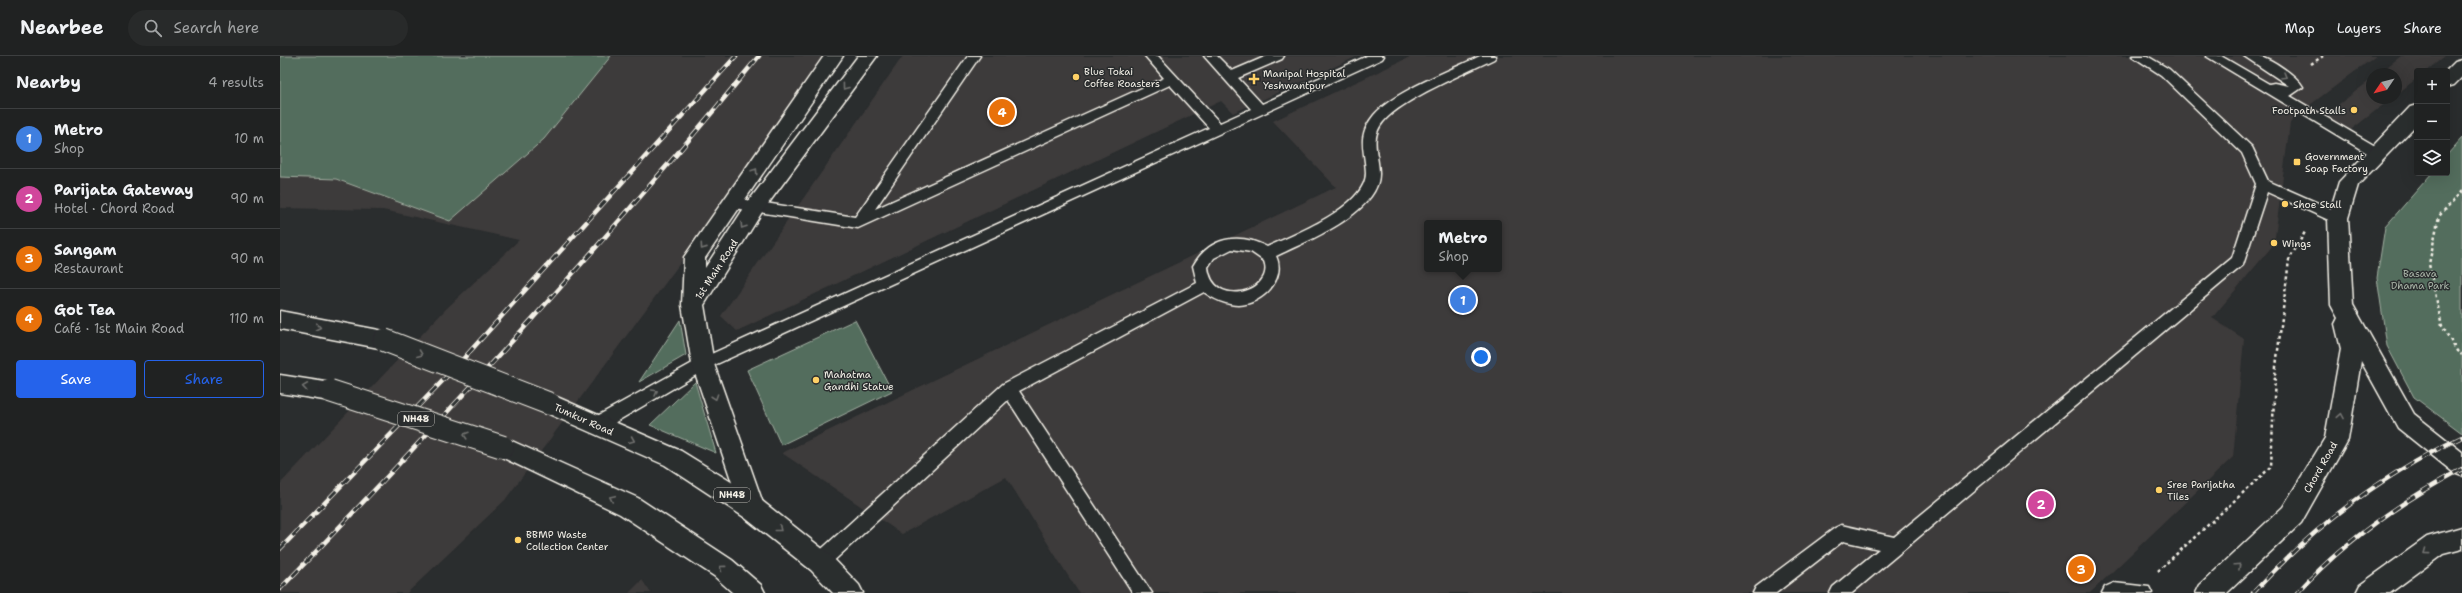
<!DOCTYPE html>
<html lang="en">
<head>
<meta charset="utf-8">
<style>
  body { margin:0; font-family:"Shantell Sans",sans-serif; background:#282a2a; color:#f1f3f6 }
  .controls { position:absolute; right:12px; top:12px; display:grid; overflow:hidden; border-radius:4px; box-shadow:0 4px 16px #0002 }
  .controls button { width:36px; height:36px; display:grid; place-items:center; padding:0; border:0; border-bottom:1px solid #3d3f40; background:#202222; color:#f1f3f6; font:20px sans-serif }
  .compass { position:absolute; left:2086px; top:12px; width:36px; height:36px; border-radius:50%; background:#202222; box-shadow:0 4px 16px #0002; rotate:235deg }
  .you { position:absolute; left:1201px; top:301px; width:14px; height:14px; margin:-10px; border:3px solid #fff; border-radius:50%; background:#1a73e8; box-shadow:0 0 0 6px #1a73e833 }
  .badge { display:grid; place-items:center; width:26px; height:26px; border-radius:50%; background:#2563eb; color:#fff; font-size:13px; font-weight:700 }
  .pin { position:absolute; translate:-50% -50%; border:2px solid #fff; box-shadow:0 1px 4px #0006 }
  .popup { position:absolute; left:1144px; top:164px; width:78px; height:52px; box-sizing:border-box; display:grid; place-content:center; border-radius:4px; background:#202222; filter:drop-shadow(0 1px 3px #0005); font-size:13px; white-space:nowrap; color:#a2a4a5 }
  .popup b { font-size:15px; color:#f1f3f6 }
  .popup::after { content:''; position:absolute; left:50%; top:100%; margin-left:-8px; border:8px solid transparent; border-top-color:#202222 }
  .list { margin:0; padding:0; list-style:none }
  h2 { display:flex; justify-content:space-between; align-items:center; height:52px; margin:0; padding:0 16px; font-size:17px }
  h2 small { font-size:13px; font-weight:400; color:#a2a4a5 }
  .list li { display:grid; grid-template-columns:26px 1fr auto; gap:12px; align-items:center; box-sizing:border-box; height:60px; padding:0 16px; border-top:1px solid #3d3f40 }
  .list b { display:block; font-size:15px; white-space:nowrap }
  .list p { margin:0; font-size:13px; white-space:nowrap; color:#a2a4a5 }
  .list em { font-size:13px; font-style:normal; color:#a2a4a5 }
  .actions { display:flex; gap:8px; padding:12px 16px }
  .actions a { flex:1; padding:9px 0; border:1px solid #2563eb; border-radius:4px; text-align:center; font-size:14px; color:#2563eb }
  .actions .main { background:#2563eb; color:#fff }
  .icon { flex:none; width:22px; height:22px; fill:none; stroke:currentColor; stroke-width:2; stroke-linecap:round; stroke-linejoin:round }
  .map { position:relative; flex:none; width:2182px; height:537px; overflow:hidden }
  header { display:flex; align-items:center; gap:24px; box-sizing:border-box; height:56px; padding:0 20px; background:#202222; border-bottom:1px solid #3d3f40 }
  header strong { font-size:19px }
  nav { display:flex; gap:22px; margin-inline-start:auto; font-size:14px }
  .search { width:280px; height:36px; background:#282a2a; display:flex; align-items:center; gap:10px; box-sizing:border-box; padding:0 14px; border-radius:22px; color:#a2a4a5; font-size:15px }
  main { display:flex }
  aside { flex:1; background:#202222 }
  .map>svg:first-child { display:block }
</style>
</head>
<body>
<header>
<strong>Nearbee</strong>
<div class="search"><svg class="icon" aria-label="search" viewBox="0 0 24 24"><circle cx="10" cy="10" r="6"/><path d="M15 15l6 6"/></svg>Search here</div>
<nav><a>Map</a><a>Layers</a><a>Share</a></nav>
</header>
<main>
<aside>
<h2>Nearby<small>4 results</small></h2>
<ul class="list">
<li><span class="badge" style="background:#3f7fe0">1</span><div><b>Metro</b><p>Shop</p></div><em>10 m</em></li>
<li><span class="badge" style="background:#d1479c">2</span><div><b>Parijata Gateway</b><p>Hotel · Chord Road</p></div><em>90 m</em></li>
<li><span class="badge" style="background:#e8710a">3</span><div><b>Sangam</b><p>Restaurant</p></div><em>90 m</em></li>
<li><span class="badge" style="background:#e8710a">4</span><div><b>Got Tea</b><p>Café · 1st Main Road</p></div><em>110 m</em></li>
</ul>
<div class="actions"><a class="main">Save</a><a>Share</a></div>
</aside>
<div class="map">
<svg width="2182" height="537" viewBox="0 0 2182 537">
  <rect width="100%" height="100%" fill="#2a2d2e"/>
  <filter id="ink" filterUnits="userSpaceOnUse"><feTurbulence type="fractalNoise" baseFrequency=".025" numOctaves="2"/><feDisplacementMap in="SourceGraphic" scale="8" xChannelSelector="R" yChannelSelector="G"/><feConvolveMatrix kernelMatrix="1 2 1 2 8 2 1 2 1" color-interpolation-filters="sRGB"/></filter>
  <g filter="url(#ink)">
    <g fill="#3e3b3b" fill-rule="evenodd">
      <polygon points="0,0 553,0 225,444 127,537 0,537 0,428 166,253 239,184 103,154 0,152"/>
      <polygon points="623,0 1078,0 953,57 941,45 457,275 441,260"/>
      <path d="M1132 0H2096L2023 54 2010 67 1994 188 1932 262 1964 283 1953 401 1810 537H799L726 421 622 478 502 397 1056 131 993 65ZM1147 167H1219V213H1147Z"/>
      <polygon points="2121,0 2165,0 2146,15 2137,15 2137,22 2116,39 2116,18 2098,18"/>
      <polygon points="2092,23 2092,42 2112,42 2063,80 2037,65"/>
      <polygon points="362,524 371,537 349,537"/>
    </g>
    <g fill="#526d5d" stroke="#a3afa2">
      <polygon points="0,0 331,0 264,83 170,165 56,123 0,121"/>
      <polygon points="2182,82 2182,377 2134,341 2107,290 2097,222 2105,171 2152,117 2167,117 2167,99"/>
      <polygon points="400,264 406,299 359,326"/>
      <polygon points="575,264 612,335 501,389 467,314"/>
      <polygon points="415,326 436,397 370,369"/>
    </g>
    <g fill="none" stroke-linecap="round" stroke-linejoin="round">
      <defs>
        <g id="service">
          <polygon points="688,0 700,0 595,153 884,22 865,0 878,0 940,67 971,53 924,0 937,0 952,15 987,0 1004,0 1002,3 958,22 982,48 1087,0 1104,0 1102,3 428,312 322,374 316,376 310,374 308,369 310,364 418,304 929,72 890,29 578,172 448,151 446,147 448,143 453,142 575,161"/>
          <path d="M1200 0H1216L1214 3C1186 17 1122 43 1103 66 1089 83 1099 99 1099 118 1099 157 1025 186 996 200 1007 223 982 248 959 249 947 249 933 243 924 236L739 335 872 537H853L728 344 546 512 540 514 534 512 531 506 534 500 723 328 917 227 913 210C929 181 959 176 987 191 1013 179 1086 151 1086 117 1085 93 1076 81 1094 59 1113 36 1171 14 1200 0ZM952 193 971 196 984 205C996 236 932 254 928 211L934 202Z"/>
          <polygon points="1852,0 1867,0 1889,13 1972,91 1988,125 2063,158 2065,162 2063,166 2053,166 1987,136 1963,209 1572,537 1550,537 1553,531 1599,493 1563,485 1496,537 1473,537 1476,531 1555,472 1561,469 1614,481 1952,202 1976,128 1962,97 1881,19"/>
          <path d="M1926 0H1941L1989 28 1994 27 2009 30 1964 0C1968 0 1975 0 1980 0 1992 3 2017 20 2023 31L2010 40 2102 94 2104 97 2102 100H2092Z"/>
          <polygon points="1834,527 1869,531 1872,537 1822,537 1825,531"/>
        </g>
        <polygon id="secondary" points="544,0 563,0 425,202 425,212 468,146 578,0 597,0 482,156 424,249 434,308 485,453 482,461 473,464 464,461 461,453 412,308 402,249 404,201"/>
        <g id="primary">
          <polygon points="2182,4 2182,21 2174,29 2167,31 2166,15 2175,6"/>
          <polygon points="2137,49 2137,68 2078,129 2068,162 2073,249 2134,358 2182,396 2182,420 2174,417 2118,372 2081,305 2068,384 2021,467 1947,537 1916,537 1920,529 2003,451 2045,382 2061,293 2055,268 2058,262 2051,249 2048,162 2059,126 2130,51"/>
          <polygon points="2182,471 2182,493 2163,498 2110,537 2076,537 2080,529 2147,481"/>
        </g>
        <g id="trunk">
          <polygon points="0,255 104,275 112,278 115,284 112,290 104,293 0,273"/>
          <polygon points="0,319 58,328 61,335 58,342 50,345 0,337"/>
          <polygon points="270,338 401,395 482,445 549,498 579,529 583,537 553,537 531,514 464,461 385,409 262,355 258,348 262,341"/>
          <polygon points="223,381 358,442 452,504 481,529 485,537 453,537 434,520 340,458 215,398 211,391 215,384"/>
        </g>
      </defs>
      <use href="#service" stroke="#f4f1e8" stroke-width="3"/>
      <use href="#secondary" stroke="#f4f1e8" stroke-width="3"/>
      <use href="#primary" stroke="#f4f1e8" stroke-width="3"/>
      <use href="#trunk" stroke="#f4f1e8" stroke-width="3"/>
      <g stroke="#f4f1e8" stroke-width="2.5" stroke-dasharray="3 3" stroke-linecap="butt">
        <polyline points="2031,8 2043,0"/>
        <polyline points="2182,135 2159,160 2149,208 2162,270 2177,295 2182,299"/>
        <polyline points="1878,515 1991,411 1995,319 2009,204 2025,176"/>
      </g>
      <use href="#service" fill="#2a2d2e" fill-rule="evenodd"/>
      <use href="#secondary" fill="#2a2d2e" fill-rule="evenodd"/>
      <use href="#primary" fill="#2a2d2e" fill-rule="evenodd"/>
      <use href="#trunk" fill="#2a2d2e" fill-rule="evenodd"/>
      <defs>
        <g id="rail">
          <polyline points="0,493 175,312 456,0"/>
          <path d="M0 533C166 361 327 185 479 0"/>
          <path d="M1973 537C2033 471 2101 419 2182 381"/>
          <path d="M2017 537C2064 485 2120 446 2182 413"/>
        </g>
      </defs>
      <use href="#rail" stroke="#f4f1e8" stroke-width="4.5"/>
      <use href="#rail" stroke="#2a2d2e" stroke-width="3" stroke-dasharray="9" stroke-linecap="butt"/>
      <defs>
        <g id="trunk-bridge">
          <polyline points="104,284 270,348"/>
          <polyline points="50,335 223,391"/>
        </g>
      </defs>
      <use href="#trunk-bridge" stroke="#f4f1e8" stroke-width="24" stroke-linecap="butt"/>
      <use href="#trunk-bridge" stroke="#2a2d2e" stroke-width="22"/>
    </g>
    <defs><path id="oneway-chevron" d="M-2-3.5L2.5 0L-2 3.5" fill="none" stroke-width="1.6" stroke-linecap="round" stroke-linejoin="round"/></defs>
    <g stroke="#71726f">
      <use href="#oneway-chevron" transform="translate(2004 20) rotate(30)"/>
      <use href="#oneway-chevron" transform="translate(565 31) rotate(127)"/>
      <use href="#oneway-chevron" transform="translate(475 115) rotate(-56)"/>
      <use href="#oneway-chevron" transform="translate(463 170) rotate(123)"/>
      <use href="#oneway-chevron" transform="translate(423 191) rotate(125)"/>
      <use href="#oneway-chevron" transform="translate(38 271) rotate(11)"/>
      <use href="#oneway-chevron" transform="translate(140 298) rotate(21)"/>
      <use href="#oneway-chevron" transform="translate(25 331) rotate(-172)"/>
      <use href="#oneway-chevron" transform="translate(375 336) rotate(-30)"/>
      <use href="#oneway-chevron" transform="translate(435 341) rotate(71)"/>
      <use href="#oneway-chevron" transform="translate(2061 360) rotate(-80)"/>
      <use href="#oneway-chevron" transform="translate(186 379) rotate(-162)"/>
      <use href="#oneway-chevron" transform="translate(352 384) rotate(23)"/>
      <use href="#oneway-chevron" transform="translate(332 442) rotate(-155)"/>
      <use href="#oneway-chevron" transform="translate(499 473) rotate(39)"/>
      <use href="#oneway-chevron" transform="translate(2146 496) rotate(144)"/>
      <use href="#oneway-chevron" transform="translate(1958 510) rotate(-43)"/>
      <use href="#oneway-chevron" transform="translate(442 512) rotate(-143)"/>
    </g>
  </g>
  <g fill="#ffd166" stroke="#2a2d2e" stroke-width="1.5">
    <circle cx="796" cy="21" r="4"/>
    <path d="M972 17h4v4h4v4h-4v4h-4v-4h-4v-4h4z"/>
    <circle cx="2074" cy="54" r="4"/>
    <rect x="2013" y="102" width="8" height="8" rx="2"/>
    <circle cx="2005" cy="148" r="4"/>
    <circle cx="1994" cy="187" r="4"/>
    <circle cx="536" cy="324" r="4"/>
    <circle cx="1879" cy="434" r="4"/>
    <circle cx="238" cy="484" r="4"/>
  </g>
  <g text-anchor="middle" stroke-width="3" stroke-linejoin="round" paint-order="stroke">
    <g fill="#2a2d2e" stroke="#b7b6b0" stroke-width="1">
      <rect x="118" y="356" width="36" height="14" rx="3"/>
      <rect x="434" y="432" width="36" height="14" rx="3"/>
    </g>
    <g font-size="9" font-weight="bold" fill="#f4f1e8">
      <text x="136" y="366">NH48</text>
      <text x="452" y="442">NH48</text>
    </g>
    <g font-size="10" fill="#f4f1e8" stroke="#2a2d2e" text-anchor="start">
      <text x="804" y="19">Blue Tokai<tspan x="804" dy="12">Coffee Roasters</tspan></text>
      <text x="983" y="21">Manipal Hospital<tspan x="983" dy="12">Yeshwantpur</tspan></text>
      <text x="2066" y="58" text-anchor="end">Footpath Stalls</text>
      <text x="2025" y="104">Government<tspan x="2025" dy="12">Soap Factory</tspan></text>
      <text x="2013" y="152">Shoe Stall</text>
      <text x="2002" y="191">Wings</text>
      <text x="544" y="322">Mahatma<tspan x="544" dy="12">Gandhi Statue</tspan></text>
      <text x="1887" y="432">Sree Parijatha<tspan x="1887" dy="12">Tiles</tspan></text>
      <text x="246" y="482">BBMP Waste<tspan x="246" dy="12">Collection Center</tspan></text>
    </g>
    <g font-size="10" fill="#f4f1e8" stroke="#2a2d2e">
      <text transform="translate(436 213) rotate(-57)" y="4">1st Main Road</text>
      <text transform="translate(304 363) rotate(24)" y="4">Tumkur Road</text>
      <text transform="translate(2040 411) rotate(-60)" y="4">Chord Road</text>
    </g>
    <g font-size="10" fill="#abb6a9" stroke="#2a2d2e">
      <text x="2140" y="221">Basava<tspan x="2140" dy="12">Dhama Park</tspan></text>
    </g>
  </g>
</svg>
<div class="controls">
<button>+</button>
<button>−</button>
<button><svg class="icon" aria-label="layers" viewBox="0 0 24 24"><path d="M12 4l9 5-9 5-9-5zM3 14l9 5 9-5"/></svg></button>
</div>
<svg class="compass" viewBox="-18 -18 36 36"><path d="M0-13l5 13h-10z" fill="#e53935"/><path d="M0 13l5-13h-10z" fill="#a2a4a5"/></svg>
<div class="you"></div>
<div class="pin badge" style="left:1183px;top:244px;background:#3f7fe0">1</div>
<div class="popup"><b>Metro</b>Shop</div>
<div class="pin badge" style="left:1761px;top:448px;background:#d1479c">2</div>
<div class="pin badge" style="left:1801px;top:513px;background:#e8710a">3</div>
<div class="pin badge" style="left:722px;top:56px;background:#e8710a">4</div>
</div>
</main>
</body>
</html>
